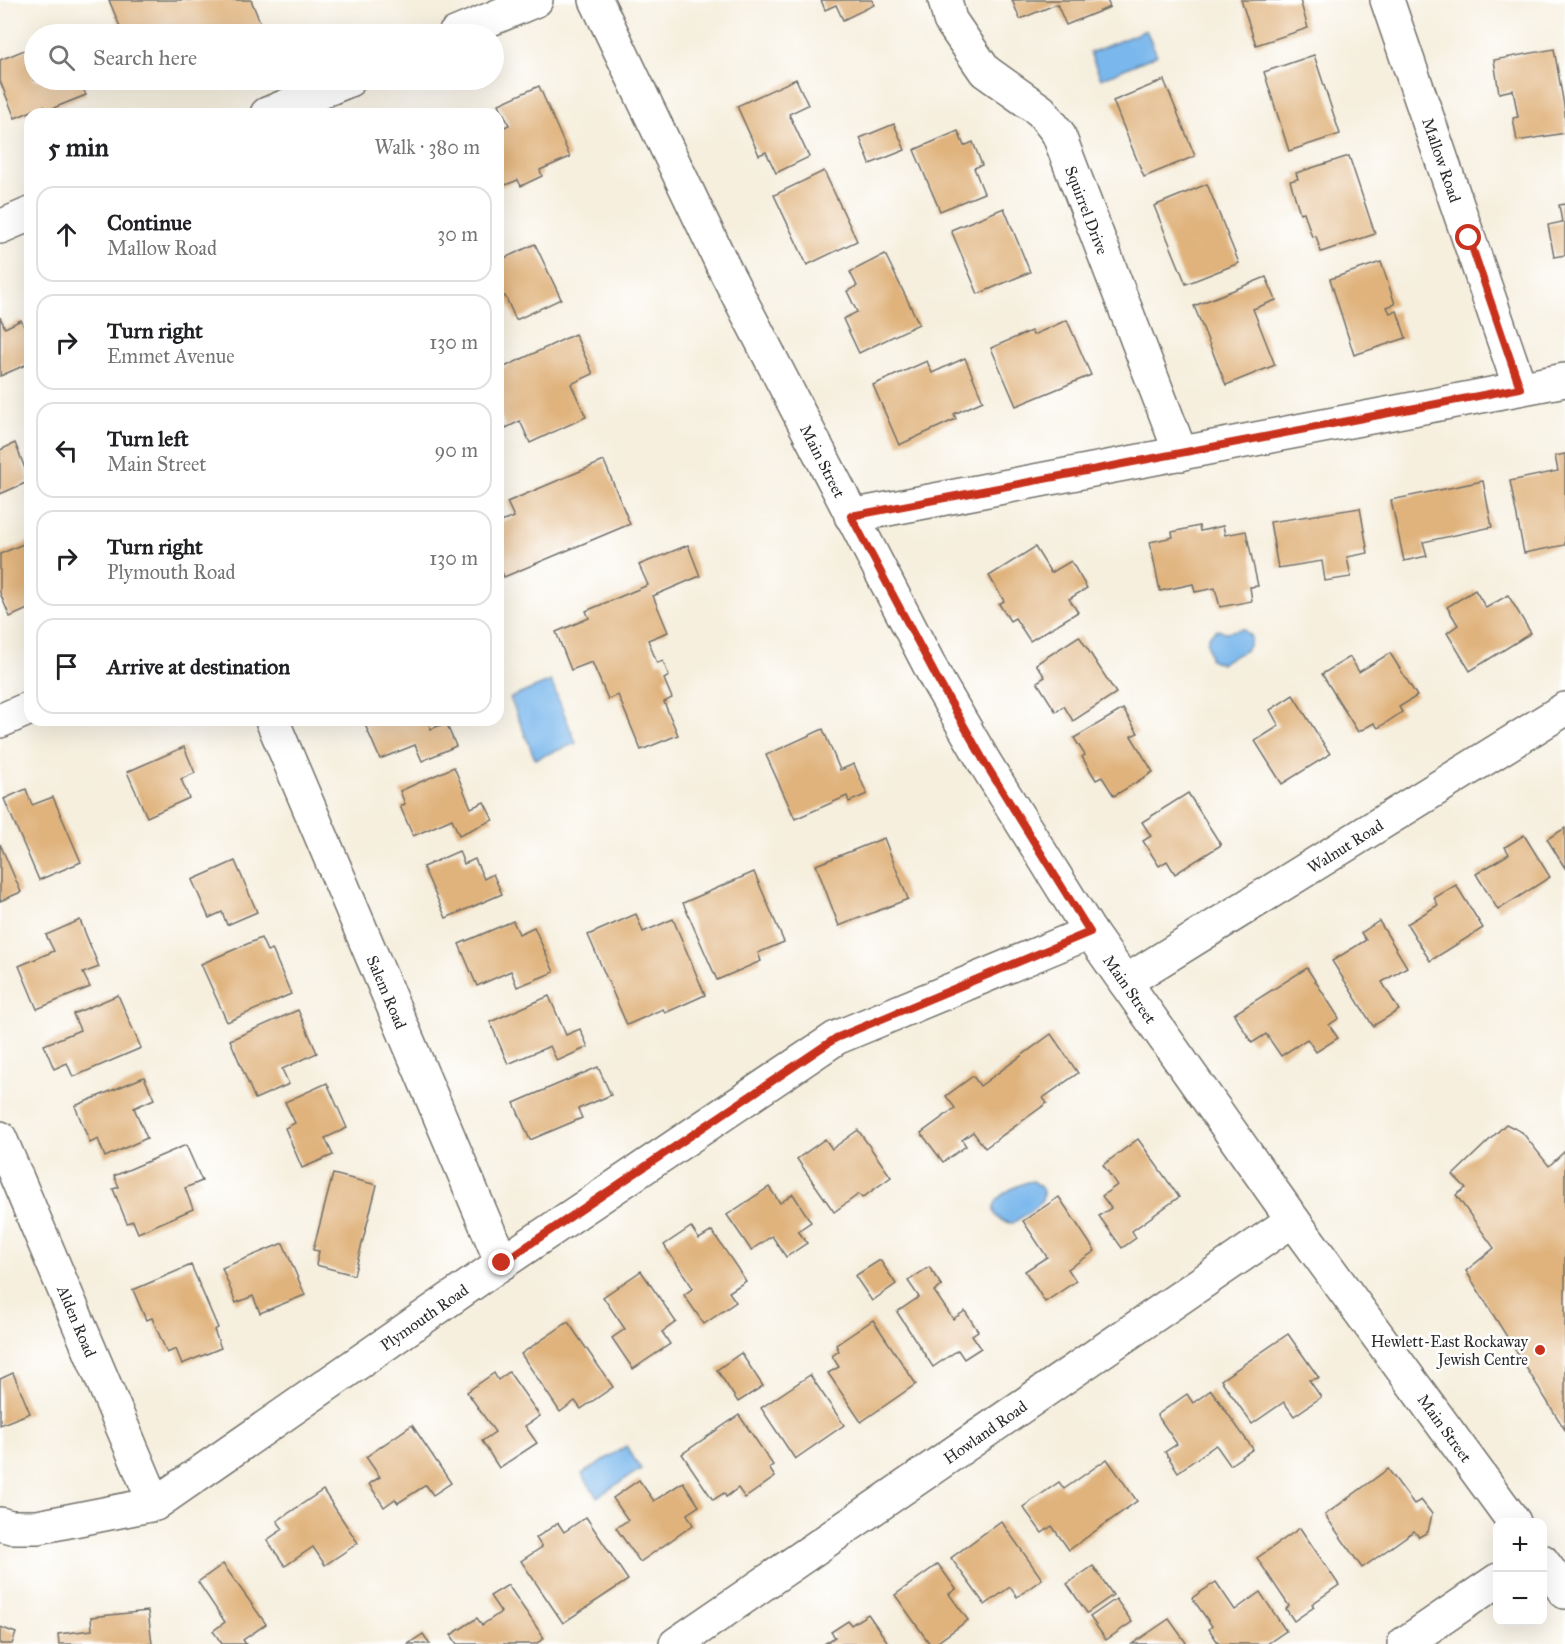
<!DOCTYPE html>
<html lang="en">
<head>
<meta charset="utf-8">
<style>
  body { margin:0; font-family:"IM FELL Great Primer",serif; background:#f2f2f2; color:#202124 }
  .controls { position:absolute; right:18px; bottom:18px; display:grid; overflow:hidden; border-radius:12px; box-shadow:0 6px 24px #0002 }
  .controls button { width:54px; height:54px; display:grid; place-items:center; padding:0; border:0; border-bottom:2px solid #e0e0e0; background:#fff; color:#202124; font:30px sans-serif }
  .stop { position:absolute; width:18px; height:18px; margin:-14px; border:4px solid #c8321e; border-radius:50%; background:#fff }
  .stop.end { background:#c8321e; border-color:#fff; box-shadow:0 2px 6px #0008 }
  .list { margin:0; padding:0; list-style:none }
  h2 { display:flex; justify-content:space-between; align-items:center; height:78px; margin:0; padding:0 24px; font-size:26px }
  h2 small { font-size:20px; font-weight:400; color:#757577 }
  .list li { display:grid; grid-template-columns:39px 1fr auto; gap:18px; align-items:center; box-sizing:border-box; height:96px; margin:0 12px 12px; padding:0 12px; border:2px solid #e0e0e0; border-radius:18px }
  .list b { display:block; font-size:22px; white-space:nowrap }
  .list p { margin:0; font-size:20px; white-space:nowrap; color:#757577 }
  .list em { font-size:20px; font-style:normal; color:#757577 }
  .icon { flex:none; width:33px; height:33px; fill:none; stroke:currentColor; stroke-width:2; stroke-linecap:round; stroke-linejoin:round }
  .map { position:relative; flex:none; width:1565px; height:1644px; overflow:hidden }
  .search { position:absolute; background:#fff; box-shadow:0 6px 24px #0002; left:24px; top:24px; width:480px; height:66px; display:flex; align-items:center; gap:15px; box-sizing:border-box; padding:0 21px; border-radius:33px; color:#757577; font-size:22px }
  .panel { position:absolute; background:#fff; box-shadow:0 6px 24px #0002; left:24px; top:108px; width:480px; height:618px; border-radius:18px }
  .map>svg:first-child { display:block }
</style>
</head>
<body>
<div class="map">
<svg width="1565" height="1644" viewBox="0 0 1565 1644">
  <rect width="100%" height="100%" fill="#fff"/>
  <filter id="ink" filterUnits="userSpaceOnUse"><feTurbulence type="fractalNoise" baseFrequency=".0167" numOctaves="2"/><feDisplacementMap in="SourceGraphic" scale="12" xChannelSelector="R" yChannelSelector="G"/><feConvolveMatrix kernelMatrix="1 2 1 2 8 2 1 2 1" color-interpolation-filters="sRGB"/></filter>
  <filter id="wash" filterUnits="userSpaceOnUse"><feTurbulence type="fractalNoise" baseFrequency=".008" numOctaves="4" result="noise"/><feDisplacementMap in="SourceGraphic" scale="24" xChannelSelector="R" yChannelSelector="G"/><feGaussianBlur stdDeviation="1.35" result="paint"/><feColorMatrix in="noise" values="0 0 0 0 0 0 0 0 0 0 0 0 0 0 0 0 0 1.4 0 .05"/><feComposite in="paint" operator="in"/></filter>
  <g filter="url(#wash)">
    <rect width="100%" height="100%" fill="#f6efde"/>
    <g fill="#79b7ec" stroke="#52718c" stroke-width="1.5">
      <polygon points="1146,30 1157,55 1101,79 1090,53"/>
      <path d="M1243 629 1251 637C1250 657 1233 652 1221 664L1210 659C1210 646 1201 638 1217 630L1226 632Z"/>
      <polygon points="551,681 576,743 535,759 510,698"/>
      <path d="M1033 1181C1060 1197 1027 1213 1013 1223 1002 1223 989 1215 996 1202 1000 1193 1023 1182 1033 1181Z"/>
      <polygon points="626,1446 641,1469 597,1497 582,1474"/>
    </g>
    <g id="blocks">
      <g fill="#e0b37d">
        <polygon points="109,0 251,0 264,32 257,34 123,34"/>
        <polygon points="821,0 872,0 874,5 843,20 836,5 825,10"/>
        <polygon points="1012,0 1107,0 1110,7 1066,25 1057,4 1020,19"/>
        <polygon points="1241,0 1300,0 1308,28 1256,45"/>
        <polygon points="34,46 34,80 100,80 82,87 86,95 46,111 44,106 15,118 0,81 0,60"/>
        <polygon points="1554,49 1565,111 1565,133 1517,141 1513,118 1518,117 1513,90 1499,93 1494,60"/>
        <polygon points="1314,55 1340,134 1289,151 1264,72"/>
        <polygon points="796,79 808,105 789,114 809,157 776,173 766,152 759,155 737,106"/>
        <polygon points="1164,80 1195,156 1144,177 1113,101"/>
        <polygon points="539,86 570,157 540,170 542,176 521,186 518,180 498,188 498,130 509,125 499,104"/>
        <polygon points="894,124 905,150 870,164 860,138"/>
        <polygon points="958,131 964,146 973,142 982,165 974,168 984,193 940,211 914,150"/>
        <polygon points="1349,156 1375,234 1321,252 1316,236 1312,237 1304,212 1300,213 1290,181 1298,179 1296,173"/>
        <polygon points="824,171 857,241 807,265 774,195"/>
        <polygon points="1207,184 1239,263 1186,284 1154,206"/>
        <polygon points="1565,204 1565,255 1554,257 1548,225 1562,222 1559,205"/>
        <polygon points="1004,208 1030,272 978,294 951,230"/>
        <polygon points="535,244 561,299 516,320 505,296 498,299 498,261"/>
        <polygon points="885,254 919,324 859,353 843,319 857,312 847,291 857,286 850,272"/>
        <polygon points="1381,262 1395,304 1387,307 1390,313 1397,311 1406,338 1354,355 1330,279"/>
        <polygon points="1266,277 1276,300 1253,309 1275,365 1226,385 1194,306"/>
        <polygon points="0,317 5,328 21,320 30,340 30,363 0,376"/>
        <polygon points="1067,320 1091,375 1016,406 991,348 1031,331 1033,335"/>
        <polygon points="575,334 593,374 571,384 586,417 530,443 520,421 506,428 498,410 498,370"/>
        <polygon points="965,358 983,401 954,414 956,419 899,445 873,385 927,361 932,373"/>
        <polygon points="15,443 30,481 0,494 0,450"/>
        <polygon points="1565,454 1565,545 1524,553 1510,481 1558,471 1555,456"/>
        <polygon points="604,461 630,524 504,577 498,563 498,523 514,517 507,502"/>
        <polygon points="1483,481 1492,527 1423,542 1427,556 1404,561 1391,500"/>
        <polygon points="1360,508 1368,553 1347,557 1351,577 1325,581 1322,561 1278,568 1270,522"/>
        <polygon points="1199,526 1200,531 1223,526 1225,535 1246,531 1258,586 1250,587 1252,601 1220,607 1215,588 1195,592 1193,584 1160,591 1150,542 1173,537 1172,532"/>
        <polygon points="30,541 30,608 10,617 0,593 0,554"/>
        <polygon points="688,545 700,576 653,596 668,632 648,640 657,663 663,661 669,676 664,679 672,698 664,702 678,735 641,750 618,695 608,699 592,662 571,670 556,632 589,618 586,611 648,585 639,565"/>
        <polygon points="1035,547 1051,573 1071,561 1087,588 1069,599 1078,612 1030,641 1015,618 1010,621 999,604 1004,601 989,576"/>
        <polygon points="1475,590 1486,608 1508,595 1531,633 1470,671 1447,633 1458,625 1447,607"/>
        <polygon points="1079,636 1116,693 1073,721 1064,706 1056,712 1037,682 1045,677 1036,664"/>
        <polygon points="1390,653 1417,696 1399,707 1402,712 1378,728 1374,723 1358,732 1322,674 1350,657 1359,672"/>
        <polygon points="1293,695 1330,754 1282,784 1255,741 1279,726 1270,710"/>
        <polygon points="1123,709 1138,733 1131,736 1153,772 1114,796 1102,777 1096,780 1082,757 1085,755 1074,738"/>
        <polygon points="363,720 427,720 431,729 446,723 456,746 422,761 415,745 380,759"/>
        <polygon points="823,729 840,770 854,764 867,794 849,802 847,796 795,819 766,755"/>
        <polygon points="184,747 195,773 181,779 189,798 147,817 127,772"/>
        <polygon points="454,767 471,808 484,802 493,820 459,835 452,819 413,836 400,806 405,804 400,791"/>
        <polygon points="26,789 32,805 53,797 81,862 39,880 4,799"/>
        <polygon points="1188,793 1221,845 1175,874 1167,861 1159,866 1143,841 1151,836 1142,822"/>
        <polygon points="1565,828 1565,868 1547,839"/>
        <polygon points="1524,835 1550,877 1498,910 1476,874 1509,854 1505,847"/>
        <polygon points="884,838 908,899 839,926 816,865"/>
        <polygon points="0,844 21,892 0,901"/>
        <polygon points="459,851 464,864 475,859 484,879 493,874 502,894 446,918 423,867"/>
        <polygon points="235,861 257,912 227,925 222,912 209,918 192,880"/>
        <polygon points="754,872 784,942 758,953 761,961 717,980 683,903"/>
        <polygon points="1456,885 1483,928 1430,961 1407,924 1438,905 1434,898"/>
        <polygon points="636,914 643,932 673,919 705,995 665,1013 663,1009 627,1025 588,935"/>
        <polygon points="80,920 99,967 83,973 90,987 37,1009 19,966 54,951 46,935"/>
        <polygon points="513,921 519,934 534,927 554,972 517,987 511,971 477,986 459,944"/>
        <polygon points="1379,921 1407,967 1382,982 1399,1010 1373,1026 1332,961 1366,940 1361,933"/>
        <polygon points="261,938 267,951 272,949 291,994 227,1022 201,964"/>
        <polygon points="1307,968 1339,1018 1329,1025 1338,1038 1316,1052 1307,1039 1281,1056 1266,1034 1252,1043 1234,1014"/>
        <polygon points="118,995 141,1048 73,1077 67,1063 54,1069 44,1045 80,1030 73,1014"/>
        <polygon points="549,996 566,1035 580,1029 588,1047 557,1061 550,1046 508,1064 490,1022"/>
        <polygon points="298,1010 317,1053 282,1069 289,1084 255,1099 230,1040"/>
        <polygon points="1051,1034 1078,1073 1043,1098 1047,1103 985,1148 973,1132 962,1140 966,1146 943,1162 921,1133 955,1108 946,1096 973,1076 980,1086"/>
        <polygon points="598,1067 611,1095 578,1109 582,1118 530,1140 514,1103"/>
        <polygon points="144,1077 154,1099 134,1108 147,1138 105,1157 98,1139 90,1143 75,1106"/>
        <polygon points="327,1083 347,1128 325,1138 333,1155 302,1168 285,1128 295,1123 285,1102"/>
        <polygon points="1506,1124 1522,1132 1549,1166 1565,1151 1565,1430 1466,1271 1494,1248 1456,1195 1466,1188 1453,1175"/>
        <polygon points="858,1130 891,1177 862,1198 859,1194 834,1212 797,1159 825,1139 832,1149"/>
        <polygon points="1138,1139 1179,1197 1132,1231 1136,1238 1122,1248 1099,1216 1111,1208 1102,1196 1117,1185 1103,1165"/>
        <polygon points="186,1145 202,1181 185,1188 193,1209 138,1233 133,1221 127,1223 113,1189 119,1187 114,1176"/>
        <polygon points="333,1174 377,1185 354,1275 316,1265 319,1251 313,1250"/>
        <polygon points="769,1187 780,1203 793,1194 811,1222 798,1231 807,1243 786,1257 772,1236 751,1250 727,1215"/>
        <polygon points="1059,1197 1095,1251 1068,1269 1076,1281 1045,1302 1025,1271 1047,1257 1023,1221"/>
        <polygon points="691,1227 699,1239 712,1231 746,1281 729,1292 736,1302 704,1324 684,1295 693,1288 664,1245"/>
        <polygon points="283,1243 305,1295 260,1313 253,1296 236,1303 222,1268"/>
        <polygon points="880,1260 896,1284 872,1301 855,1276"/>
        <polygon points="191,1265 218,1328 214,1330 221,1348 182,1364 176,1349 167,1353 152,1318 146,1320 133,1290"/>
        <polygon points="929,1267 942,1286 934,1291 953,1319 965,1311 978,1331 972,1335 981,1348 964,1359 958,1350 933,1367 897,1312 919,1297 908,1281"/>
        <polygon points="641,1271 676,1322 662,1332 670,1344 633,1369 612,1338 625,1329 603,1297"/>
        <polygon points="873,1320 916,1384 861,1422 828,1373 839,1367 832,1356 839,1351 836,1345"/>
        <polygon points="568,1322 613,1387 581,1409 575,1401 560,1412 521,1354"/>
        <polygon points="1288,1334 1319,1378 1309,1380 1321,1397 1294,1416 1284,1402 1252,1424 1221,1380"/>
        <polygon points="741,1353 763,1386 738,1402 717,1370"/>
        <polygon points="509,1372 540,1416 525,1426 537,1443 499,1468 482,1441 495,1432 467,1392 494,1373 498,1380"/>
        <polygon points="13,1373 30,1413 0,1425 0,1379"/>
        <polygon points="810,1375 844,1425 795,1459 761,1408"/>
        <polygon points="1211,1390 1253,1449 1230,1465 1216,1445 1178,1472 1165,1452 1177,1444 1157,1415 1187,1394 1193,1403"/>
        <polygon points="739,1415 773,1465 769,1468 775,1477 745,1498 738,1488 726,1497 724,1493 713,1500 682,1454"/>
        <polygon points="412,1425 451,1483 433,1495 426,1485 398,1503 395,1499 384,1507 369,1484 380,1477 366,1457"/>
        <polygon points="1107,1459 1137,1501 1069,1550 1052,1526 1042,1533 1023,1507 1059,1482 1064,1489"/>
        <polygon points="1388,1469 1414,1504 1421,1500 1432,1514 1428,1532 1419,1537 1414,1531 1362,1568 1325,1515"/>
        <polygon points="639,1480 654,1501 683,1482 699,1506 687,1514 693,1525 640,1562 616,1528 628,1520 613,1498"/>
        <polygon points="323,1490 358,1543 325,1565 313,1547 285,1566 267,1540 283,1529 277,1521"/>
        <polygon points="586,1517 628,1580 563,1623 521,1561 542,1547 536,1538 558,1523 564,1532"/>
        <polygon points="1001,1521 1042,1579 1017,1597 1010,1587 985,1605 951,1558"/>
        <polygon points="1300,1528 1339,1585 1312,1604 1314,1607 1294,1621 1286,1609 1289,1606 1257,1558"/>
        <polygon points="223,1564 266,1624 243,1640 246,1644 222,1644 213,1631 225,1622 198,1582"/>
        <polygon points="938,1564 956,1589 949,1594 968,1620 935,1644 930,1644 895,1595"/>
        <polygon points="1093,1566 1113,1595 1087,1613 1067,1584"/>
        <polygon points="1216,1582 1235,1610 1260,1592 1286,1631 1267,1644 1219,1644 1209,1629 1212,1626 1192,1598"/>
        <polygon points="508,1585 544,1638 536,1644 457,1644 451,1635 477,1618 482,1625 501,1612 490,1596"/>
        <polygon points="1116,1599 1132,1622 1106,1640 1090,1617"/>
        <polygon points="148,1611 152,1644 59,1644 58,1634 92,1630 91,1617"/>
        <polygon points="868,1614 889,1644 824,1644 835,1637 831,1632 848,1621 851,1625"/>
        <polygon points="1169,1619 1187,1644 1132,1644"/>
        <polygon points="0,1627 16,1633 12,1644 0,1644"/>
        <polygon points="423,1634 430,1644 408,1644"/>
      </g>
    </g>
  </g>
  <g filter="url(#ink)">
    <use href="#blocks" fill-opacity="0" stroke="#72706a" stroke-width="1.5"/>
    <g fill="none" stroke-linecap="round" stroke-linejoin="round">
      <defs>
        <g id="minor">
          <polyline points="945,0 950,20 985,71 1041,111 1058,133 1181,454"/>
          <polyline points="1387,0 1520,388"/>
          <polyline points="455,34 536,0"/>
          <polyline points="267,114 349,80"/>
          <polyline points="0,227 30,214"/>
          <polyline points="851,516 1565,380"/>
          <polyline points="272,720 502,1263"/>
          <polyline points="0,721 30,708"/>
          <polyline points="1125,982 1565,709"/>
          <polyline points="0,1138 155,1504"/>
          <polyline points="0,1524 11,1527 38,1527 155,1504 502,1263 836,1038 1090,932"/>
          <polyline points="676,1644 1293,1220"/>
          <polyline points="1404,1644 1498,1580"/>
        </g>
        <g id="major">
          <polyline points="596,0 723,266 937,680 985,763 1090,932 1125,982 1293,1220 1514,1522"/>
          <polyline points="1542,1561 1565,1592"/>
        </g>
      </defs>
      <use href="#minor" stroke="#72706a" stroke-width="36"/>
      <use href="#major" stroke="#72706a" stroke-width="36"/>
      <use href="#minor" stroke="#fff" stroke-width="33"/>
      <use href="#major" stroke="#fff" stroke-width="33"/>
    </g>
  </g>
  <g fill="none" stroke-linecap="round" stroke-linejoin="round" filter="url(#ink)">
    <polyline stroke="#c8321e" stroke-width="8" points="502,1263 836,1038 1090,932 985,763 938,680 851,516 1520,388 1469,238"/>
  </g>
  <circle fill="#c8321e" stroke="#fff" stroke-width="2" cx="1540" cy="1350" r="6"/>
  <g text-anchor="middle" stroke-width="5" stroke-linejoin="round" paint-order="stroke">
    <g font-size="16" fill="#2b2b2b" stroke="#fff">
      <text transform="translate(1442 160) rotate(71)" y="6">Mallow Road</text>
      <text transform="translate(1087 210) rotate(69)" y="6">Squirrel Drive</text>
      <text transform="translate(823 461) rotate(63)" y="6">Main Street</text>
      <text transform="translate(1345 846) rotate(-32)" y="6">Walnut Road</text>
      <text transform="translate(1130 989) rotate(55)" y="6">Main Street</text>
      <text transform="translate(387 992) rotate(67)" y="6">Salem Road</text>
      <text transform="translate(424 1317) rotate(-35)" y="6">Plymouth Road</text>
      <text transform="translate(77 1321) rotate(67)" y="6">Alden Road</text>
      <text transform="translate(1445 1428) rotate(54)" y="6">Main Street</text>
      <text transform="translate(985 1432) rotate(-35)" y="6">Howland Road</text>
    </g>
    <g font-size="16" fill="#2b2b2b" stroke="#fff" text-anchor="end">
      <text x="1528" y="1347">Hewlett-East Rockaway<tspan x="1528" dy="18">Jewish Centre</tspan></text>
    </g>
  </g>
</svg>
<div class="controls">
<button>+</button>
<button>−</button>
</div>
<div class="stop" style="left:1469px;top:238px"></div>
<div class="stop end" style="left:502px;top:1263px"></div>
<div class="search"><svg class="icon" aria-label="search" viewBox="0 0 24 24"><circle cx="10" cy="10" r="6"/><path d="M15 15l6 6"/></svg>Search here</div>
<section class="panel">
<h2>5 min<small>Walk · 380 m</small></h2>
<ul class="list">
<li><svg class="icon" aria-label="ahead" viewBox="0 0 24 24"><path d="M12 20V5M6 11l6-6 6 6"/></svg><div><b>Continue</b><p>Mallow Road</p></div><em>30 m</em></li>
<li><svg class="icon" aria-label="right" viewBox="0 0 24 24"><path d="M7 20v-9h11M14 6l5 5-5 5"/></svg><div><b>Turn right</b><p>Emmet Avenue</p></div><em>130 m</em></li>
<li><svg class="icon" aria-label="left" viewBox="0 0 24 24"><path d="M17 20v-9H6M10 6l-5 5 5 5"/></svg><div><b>Turn left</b><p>Main Street</p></div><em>90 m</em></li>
<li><svg class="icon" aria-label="right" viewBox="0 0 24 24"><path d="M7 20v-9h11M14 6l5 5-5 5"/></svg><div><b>Turn right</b><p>Plymouth Road</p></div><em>130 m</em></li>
<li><svg class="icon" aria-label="arrive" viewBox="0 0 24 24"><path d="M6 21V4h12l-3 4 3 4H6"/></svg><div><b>Arrive at destination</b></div></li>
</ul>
</section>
</div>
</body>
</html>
